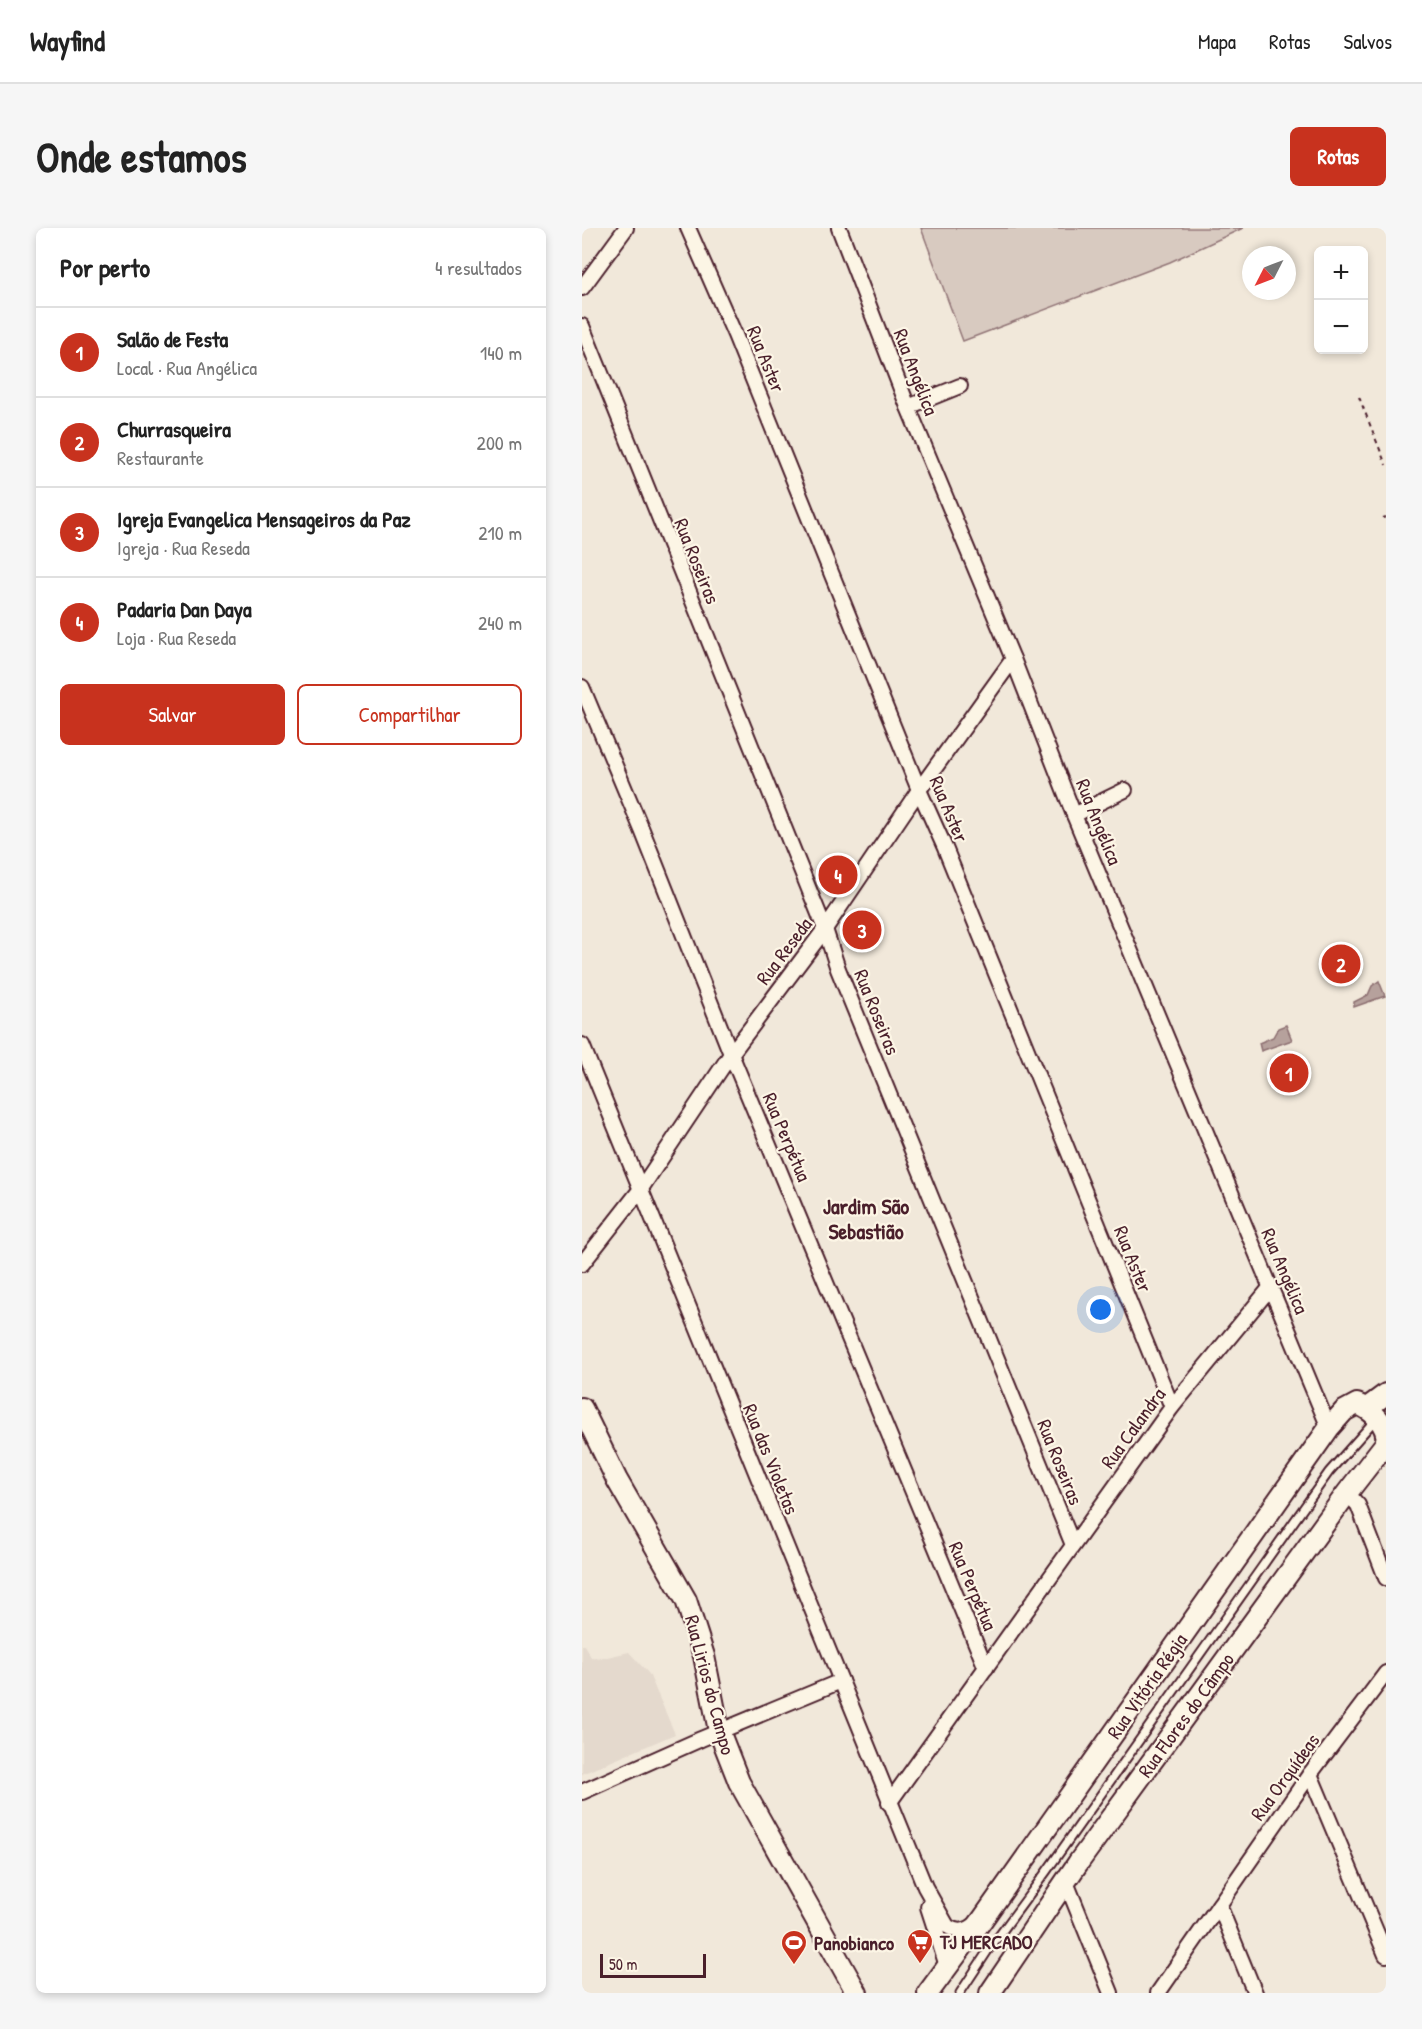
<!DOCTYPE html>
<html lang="pt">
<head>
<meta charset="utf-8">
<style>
  body { margin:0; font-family:"Patrick Hand",sans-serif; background:#f6f6f6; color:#222 }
  .controls { position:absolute; right:18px; top:18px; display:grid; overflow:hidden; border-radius:9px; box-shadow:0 3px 9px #0003 }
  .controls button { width:54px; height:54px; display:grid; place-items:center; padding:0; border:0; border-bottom:2px solid #e0e0e0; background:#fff; color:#222; font:30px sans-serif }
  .compass { position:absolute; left:660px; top:18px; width:54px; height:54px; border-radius:50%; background:#fff; box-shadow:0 3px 9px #0003; rotate:228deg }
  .scale { position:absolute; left:18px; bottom:15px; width:106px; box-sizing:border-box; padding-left:6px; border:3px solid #4a1f2b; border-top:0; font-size:16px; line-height:21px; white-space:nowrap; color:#4a1f2b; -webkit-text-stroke:4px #fcf5e5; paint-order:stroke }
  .you { position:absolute; left:519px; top:1082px; width:21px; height:21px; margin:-15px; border:4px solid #fff; border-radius:50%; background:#1a73e8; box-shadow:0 0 0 9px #1a73e833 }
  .badge { display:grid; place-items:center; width:39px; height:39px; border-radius:50%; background:#c8321e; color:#fff; font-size:20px; font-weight:700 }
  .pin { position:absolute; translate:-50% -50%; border:3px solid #fff; box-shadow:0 2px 6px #0006 }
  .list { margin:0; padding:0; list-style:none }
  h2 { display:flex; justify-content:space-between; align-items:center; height:78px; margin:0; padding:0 24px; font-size:26px }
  h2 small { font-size:20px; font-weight:400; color:#767676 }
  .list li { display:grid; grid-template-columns:39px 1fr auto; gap:18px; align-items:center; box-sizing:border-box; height:90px; padding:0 24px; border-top:2px solid #e0e0e0 }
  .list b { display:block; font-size:22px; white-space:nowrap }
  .list p { margin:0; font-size:20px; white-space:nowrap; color:#767676 }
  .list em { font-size:20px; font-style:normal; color:#767676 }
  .actions { display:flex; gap:12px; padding:18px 24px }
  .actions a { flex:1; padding:14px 0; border:2px solid #c8321e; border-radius:9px; text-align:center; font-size:21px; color:#c8321e }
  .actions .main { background:#c8321e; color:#fff }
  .map { position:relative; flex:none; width:804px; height:1765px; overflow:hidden; border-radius:9px }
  header { display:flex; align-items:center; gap:36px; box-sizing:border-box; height:84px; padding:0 30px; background:#fff; border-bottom:2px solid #e0e0e0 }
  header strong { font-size:28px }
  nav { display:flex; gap:33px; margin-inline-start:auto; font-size:21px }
  .intro { display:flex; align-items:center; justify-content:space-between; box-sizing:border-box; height:144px; padding:0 36px }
  h1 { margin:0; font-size:42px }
  .button { padding:15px 27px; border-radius:9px; background:#c8321e; color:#fff; font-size:21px; font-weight:700 }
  main { display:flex; gap:36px; padding:0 36px }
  aside { flex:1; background:#fff; border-radius:9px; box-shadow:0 3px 9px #0003 }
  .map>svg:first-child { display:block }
</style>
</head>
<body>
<header>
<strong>Wayfind</strong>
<nav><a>Mapa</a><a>Rotas</a><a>Salvos</a></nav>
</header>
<div class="intro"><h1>Onde estamos</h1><a class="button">Rotas</a></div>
<main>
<aside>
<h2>Por perto<small>4 resultados</small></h2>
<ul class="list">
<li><span class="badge">1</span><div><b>Salão de Festa</b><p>Local · Rua Angélica</p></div><em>140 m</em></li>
<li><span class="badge">2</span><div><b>Churrasqueira</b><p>Restaurante</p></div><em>200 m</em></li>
<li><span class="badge">3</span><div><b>Igreja Evangelica Mensageiros da Paz</b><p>Igreja · Rua Reseda</p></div><em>210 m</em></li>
<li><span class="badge">4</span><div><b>Padaria Dan Daya</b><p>Loja · Rua Reseda</p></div><em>240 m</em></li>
</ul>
<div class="actions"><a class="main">Salvar</a><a>Compartilhar</a></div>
</aside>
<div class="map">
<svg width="804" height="1765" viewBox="0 0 804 1765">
  <rect width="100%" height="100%" fill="#f1e8da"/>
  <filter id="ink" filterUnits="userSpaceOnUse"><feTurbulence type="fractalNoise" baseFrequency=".0167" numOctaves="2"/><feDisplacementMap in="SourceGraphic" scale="12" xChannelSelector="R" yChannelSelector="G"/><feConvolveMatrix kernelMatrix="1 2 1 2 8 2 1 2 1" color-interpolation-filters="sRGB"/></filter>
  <g filter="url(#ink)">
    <polygon fill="#e4d9cd" points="0,1417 2,1417 9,1429 21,1430 47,1424 67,1446 93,1506 0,1546"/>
    <polygon fill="#d8cac0" stroke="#917476" stroke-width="1.5" points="339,0 661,0 588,34 381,113"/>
    <g fill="#b6a19c" stroke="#8b6d6f" stroke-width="1.5">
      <polygon points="797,753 803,768 772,779 772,774 786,767 790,758"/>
      <polygon points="704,797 710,812 679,823 677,815 691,809 696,800"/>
    </g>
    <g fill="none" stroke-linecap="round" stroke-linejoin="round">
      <defs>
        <polyline id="lane" points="378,1765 405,1724 464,1644 747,1244 793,1192"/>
        <g id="street">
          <polyline points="106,0 153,107 337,562 363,620 590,1179"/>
          <polyline points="257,0 326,179 431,431 492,587 747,1200"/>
          <polyline points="0,60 44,0"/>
          <polyline points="0,98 243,701 256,741 491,1317"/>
          <polyline points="326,179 378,158"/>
          <polyline points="0,459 60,602 149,826 404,1440"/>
          <polyline points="492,587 543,562"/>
          <path d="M0 817 343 1659 365 1698C377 1706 385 1703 395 1695"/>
          <polyline points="0,1036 58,962 149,826 243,701 337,562 431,431"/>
          <polyline points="765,1265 776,1277 804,1350"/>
          <polyline points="728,1546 804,1727"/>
          <polyline points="0,1564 119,1511 259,1453"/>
          <polyline points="307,1575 590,1179 688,1060"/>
          <polyline points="484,1654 529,1765"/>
          <polyline points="637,1677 673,1765"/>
          <polyline points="346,1679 365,1738"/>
          <polyline points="576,1765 728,1546 804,1445"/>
        </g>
        <g id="secondary">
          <polyline points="0,1180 35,1252 104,1372 122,1428 137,1503 157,1554 275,1765"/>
          <polyline points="785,1180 804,1166"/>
          <path d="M346 1765 400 1692 747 1200 762 1183 775 1176C788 1181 801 1192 804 1206"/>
          <polyline points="408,1765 496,1635 765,1265 803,1216 804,1212"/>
        </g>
      </defs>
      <use href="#lane" stroke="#4a1f2b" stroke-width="11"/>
      <use href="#street" stroke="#4a1f2b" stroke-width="18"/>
      <use href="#secondary" stroke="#4a1f2b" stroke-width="24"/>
      <g stroke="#4a1f2b" stroke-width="2" stroke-dasharray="4.5 4.5" stroke-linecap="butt">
        <polyline points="777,169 804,237"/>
        <polyline points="801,290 804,289"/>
      </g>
      <use href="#lane" stroke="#fcf5e5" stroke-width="7"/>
      <use href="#street" stroke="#fcf5e5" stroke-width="14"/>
      <use href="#secondary" stroke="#fcf5e5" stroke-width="20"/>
    </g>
  </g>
  <defs>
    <symbol id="supermarket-pin" viewBox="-11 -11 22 30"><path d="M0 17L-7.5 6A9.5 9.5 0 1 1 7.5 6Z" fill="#c8321e" stroke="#fcf5e5"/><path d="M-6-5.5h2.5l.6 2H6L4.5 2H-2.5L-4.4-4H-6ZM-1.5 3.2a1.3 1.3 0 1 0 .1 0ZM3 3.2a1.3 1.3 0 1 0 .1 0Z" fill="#fff"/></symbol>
    <symbol id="stadium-pin" viewBox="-11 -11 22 30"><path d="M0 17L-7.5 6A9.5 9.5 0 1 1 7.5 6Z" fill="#c8321e" stroke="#fcf5e5"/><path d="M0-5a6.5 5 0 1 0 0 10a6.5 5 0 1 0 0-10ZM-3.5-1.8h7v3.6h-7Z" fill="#fff"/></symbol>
  </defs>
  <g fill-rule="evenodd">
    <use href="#supermarket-pin" x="323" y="1699" width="30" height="40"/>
    <use href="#stadium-pin" x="197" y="1700" width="30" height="40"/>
  </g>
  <g text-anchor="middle" stroke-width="4.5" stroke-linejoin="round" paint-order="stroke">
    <g font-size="20" fill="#4a1f2b" stroke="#fcf5e5">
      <text transform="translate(184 131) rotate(68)" y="7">Rua Aster</text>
      <text transform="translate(334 144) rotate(69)" y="7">Rua Angélica</text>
      <text transform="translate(115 333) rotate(68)" y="7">Rua Roseiras</text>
      <text transform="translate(367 581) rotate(67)" y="7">Rua Aster</text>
      <text transform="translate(517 594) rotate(68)" y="7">Rua Angélica</text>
      <text transform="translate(202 723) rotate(-53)" y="7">Rua Reseda</text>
      <text transform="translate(295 784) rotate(68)" y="7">Rua Roseiras</text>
      <text transform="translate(205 909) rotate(67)" y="7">Rua Perpétua</text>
      <text transform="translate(551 1031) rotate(68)" y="7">Rua Aster</text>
      <text transform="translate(703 1043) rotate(67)" y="7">Rua Angélica</text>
      <text transform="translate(551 1200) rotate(-54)" y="7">Rua Calandra</text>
      <text transform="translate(189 1231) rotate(68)" y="7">Rua das Violetas</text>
      <text transform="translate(478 1234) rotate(68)" y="7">Rua Roseiras</text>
      <text transform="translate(391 1358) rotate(67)" y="7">Rua Perpétua</text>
      <text transform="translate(128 1457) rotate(75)" y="7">Rua Lirios do Campo</text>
      <text transform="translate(565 1458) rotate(-55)" y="7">Rua Vitória Régia</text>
      <text transform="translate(604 1487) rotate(-54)" y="7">Rua Flores do Câmpo</text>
      <text transform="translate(703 1549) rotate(-54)" y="7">Rua Orquídeas</text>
    </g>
    <g font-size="20" font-weight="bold" fill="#4a1f2b" stroke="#fcf5e5" text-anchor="start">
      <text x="358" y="1721">TJ MERCADO</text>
      <text x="232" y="1722">Panobianco</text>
    </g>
    <g font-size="22" font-weight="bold" fill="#4a1f2b" stroke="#fcf5e5">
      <text x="284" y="986">Jardim São<tspan x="284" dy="25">Sebastião</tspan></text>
    </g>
  </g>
</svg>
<div class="controls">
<button>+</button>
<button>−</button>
</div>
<svg class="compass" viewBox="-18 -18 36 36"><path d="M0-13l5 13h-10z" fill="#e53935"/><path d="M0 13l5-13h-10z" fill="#767676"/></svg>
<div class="scale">50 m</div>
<div class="you"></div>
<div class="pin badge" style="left:707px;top:845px">1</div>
<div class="pin badge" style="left:759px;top:736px">2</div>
<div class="pin badge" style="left:280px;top:702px">3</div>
<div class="pin badge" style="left:256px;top:647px">4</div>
</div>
</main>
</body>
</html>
